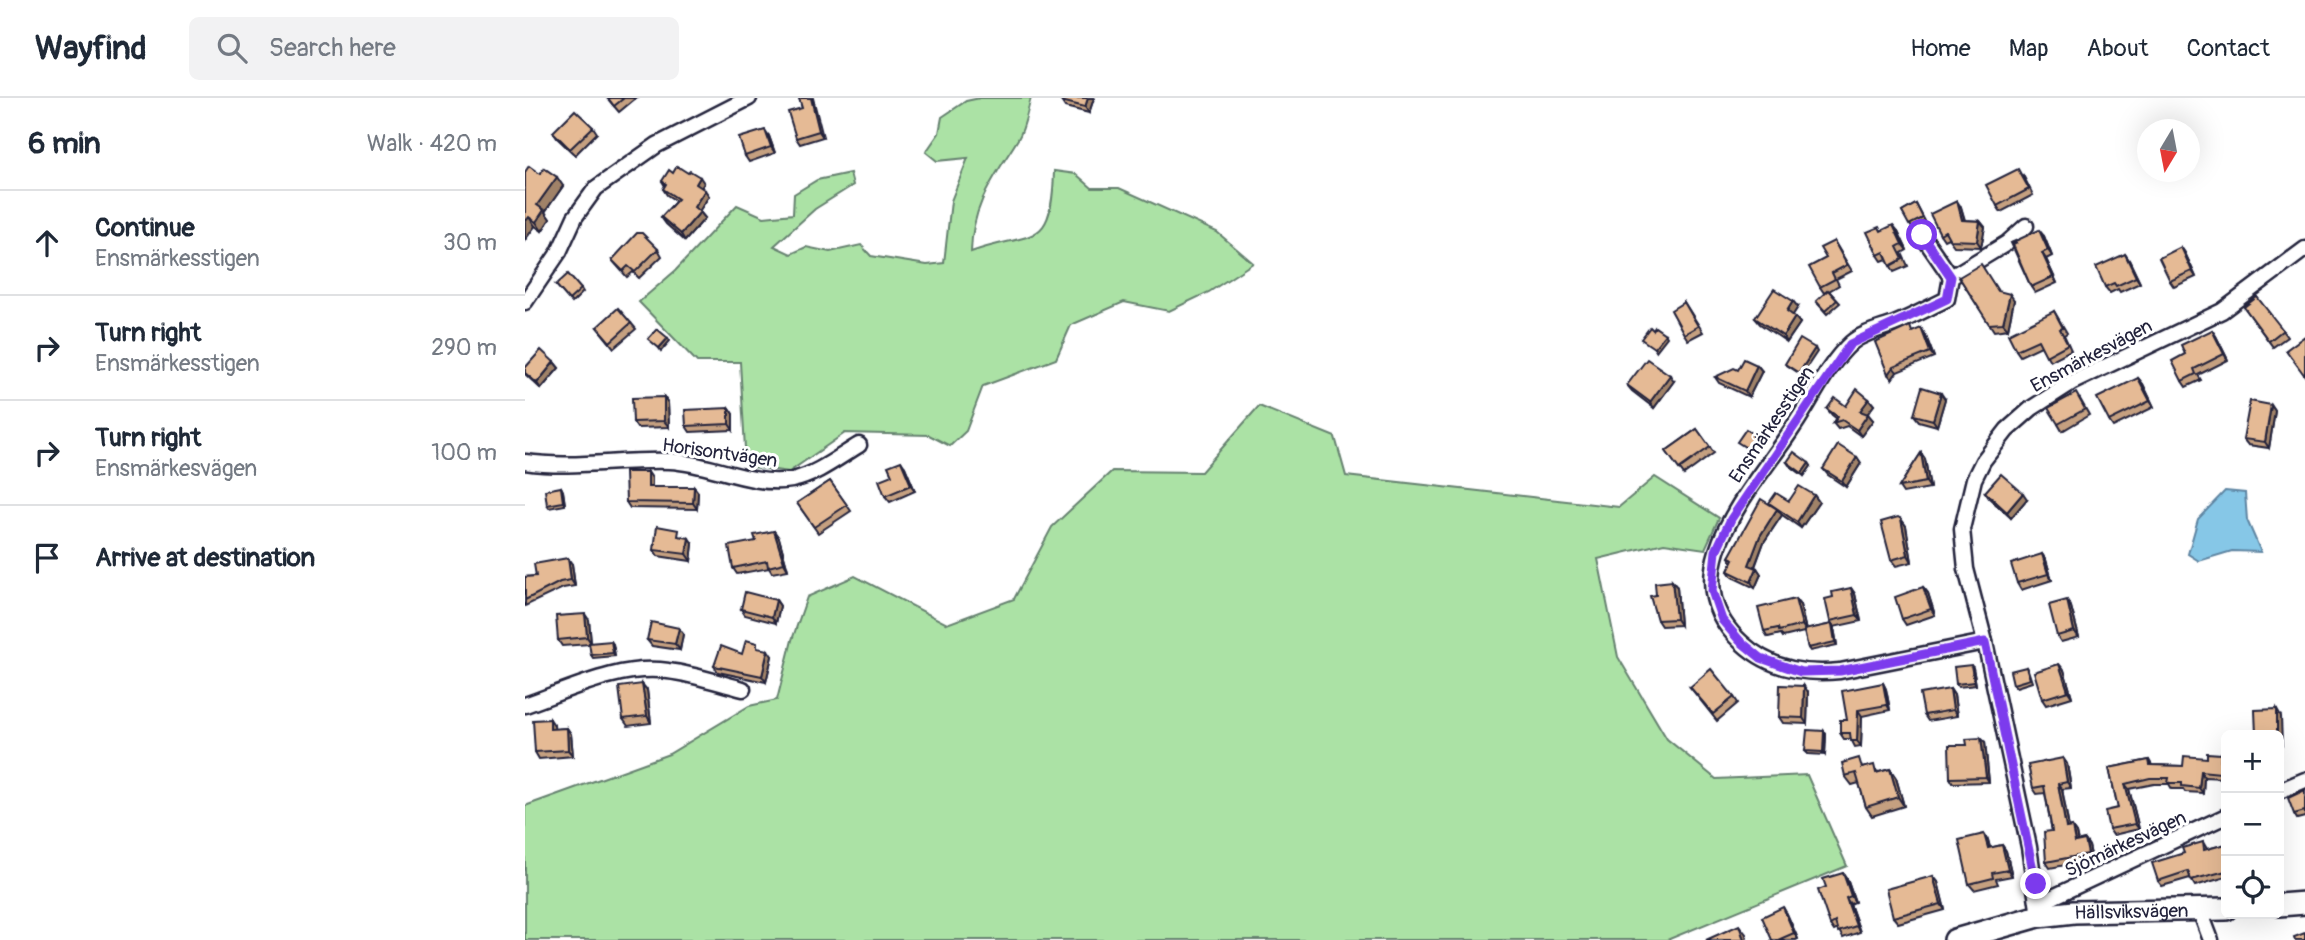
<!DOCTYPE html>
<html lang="en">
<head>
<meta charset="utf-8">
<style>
  body { margin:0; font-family:Pangolin,sans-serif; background:#f2f2f3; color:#1f2937 }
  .controls { position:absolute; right:21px; bottom:21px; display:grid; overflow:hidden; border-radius:10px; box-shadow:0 7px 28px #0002 }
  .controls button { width:63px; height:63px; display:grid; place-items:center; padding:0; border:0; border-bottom:2px solid #e0e1e3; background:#fff; color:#1f2937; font:35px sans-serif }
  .compass { position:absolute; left:1612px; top:21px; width:63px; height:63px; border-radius:50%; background:#fff; box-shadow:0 7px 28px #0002; rotate:190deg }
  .stop { position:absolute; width:21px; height:21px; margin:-16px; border:5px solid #7c3aed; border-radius:50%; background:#fff }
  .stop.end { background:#7c3aed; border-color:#fff; box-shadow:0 2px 7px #0008 }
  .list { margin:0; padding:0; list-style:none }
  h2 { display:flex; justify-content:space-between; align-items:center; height:91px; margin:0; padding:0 28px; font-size:30px }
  h2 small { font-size:23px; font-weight:400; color:#747a83 }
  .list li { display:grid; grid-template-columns:46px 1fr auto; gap:21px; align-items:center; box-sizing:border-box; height:105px; padding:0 28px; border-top:2px solid #e0e1e3 }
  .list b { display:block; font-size:26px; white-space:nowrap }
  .list p { margin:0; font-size:23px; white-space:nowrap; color:#747a83 }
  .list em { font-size:23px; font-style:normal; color:#747a83 }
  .icon { flex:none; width:38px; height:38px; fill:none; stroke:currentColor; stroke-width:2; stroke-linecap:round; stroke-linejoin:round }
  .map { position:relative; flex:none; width:1780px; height:842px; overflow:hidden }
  header { display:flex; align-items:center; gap:42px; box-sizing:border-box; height:98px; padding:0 35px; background:#fff; border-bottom:2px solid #e0e1e3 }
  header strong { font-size:33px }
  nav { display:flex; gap:38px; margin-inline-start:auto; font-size:24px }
  .search { width:490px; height:63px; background:#f2f2f3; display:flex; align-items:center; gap:18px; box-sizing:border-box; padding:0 24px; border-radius:10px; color:#747a83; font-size:26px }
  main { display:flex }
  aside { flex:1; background:#fff }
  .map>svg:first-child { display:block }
</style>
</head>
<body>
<header>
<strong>Wayfind</strong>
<div class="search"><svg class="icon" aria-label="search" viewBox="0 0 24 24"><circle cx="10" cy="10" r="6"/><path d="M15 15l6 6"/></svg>Search here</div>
<nav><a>Home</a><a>Map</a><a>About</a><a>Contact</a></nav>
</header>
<main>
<aside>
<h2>6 min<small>Walk · 420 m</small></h2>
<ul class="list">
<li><svg class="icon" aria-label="ahead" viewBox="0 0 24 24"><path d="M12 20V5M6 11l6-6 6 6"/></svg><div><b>Continue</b><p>Ensmärkesstigen</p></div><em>30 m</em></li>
<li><svg class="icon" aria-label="right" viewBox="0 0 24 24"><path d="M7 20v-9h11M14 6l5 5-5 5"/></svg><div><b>Turn right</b><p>Ensmärkesstigen</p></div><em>290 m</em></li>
<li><svg class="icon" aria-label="right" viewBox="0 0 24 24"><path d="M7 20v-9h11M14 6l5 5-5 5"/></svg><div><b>Turn right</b><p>Ensmärkesvägen</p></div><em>100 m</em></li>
<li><svg class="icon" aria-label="arrive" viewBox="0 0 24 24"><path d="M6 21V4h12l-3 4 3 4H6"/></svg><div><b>Arrive at destination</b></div></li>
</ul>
</aside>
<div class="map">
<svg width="1780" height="842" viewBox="0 0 1780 842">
  <rect width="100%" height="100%" fill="#fff"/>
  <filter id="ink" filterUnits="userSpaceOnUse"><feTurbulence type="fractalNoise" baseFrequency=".0143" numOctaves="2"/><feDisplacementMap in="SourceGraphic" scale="14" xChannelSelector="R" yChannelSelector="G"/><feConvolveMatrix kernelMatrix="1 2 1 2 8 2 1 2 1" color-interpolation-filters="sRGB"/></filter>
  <g filter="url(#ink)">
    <g fill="#abe2a5" stroke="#668270" stroke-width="2">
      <path d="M455 0H506C502 13 500 30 493 41 469 80 447 106 446 154 508 132 527 153 529 73L551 76 567 90H594L692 134 728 165 684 194 644 213 599 204 546 227 531 261 458 288 441 333 425 348 404 337 320 335 264 374 221 368 215 264H172L114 204 150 173 212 107 239 119 268 116 269 96 292 82 325 75 328 87 290 111 249 148 266 156 281 149 305 154 336 147 346 158 402 167 419 165 426 103 443 60 412 63 401 54 414 35 417 19 441 3Z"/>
      <polygon points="734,308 810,339 821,378 1094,409 1130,379 1194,420 1180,451 1139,445 1073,461 1093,559 1142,641 1191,681 1282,677 1322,768 1142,842 0,842 0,708 144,656 224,608 252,602 267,542 282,499 330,478 422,526 489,501 527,429 587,373 676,374"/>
    </g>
    <polygon fill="#86c7e7" stroke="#5e85a2" stroke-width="2" points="1700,393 1720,395 1722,422 1736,454 1707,453 1674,463 1663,456 1673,421"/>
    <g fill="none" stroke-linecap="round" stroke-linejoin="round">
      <defs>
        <g id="street">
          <polyline points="1397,137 1426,179"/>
          <polyline points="0,204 34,154 50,119 71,90 132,47 224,0"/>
          <path d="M0 364C49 371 97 361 145 363 186 365 226 389 267 382 291 377 314 359 334 347"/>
          <path d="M1460 544 1315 573C1278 577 1244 570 1217 545 1141 476 1229 390 1269 328 1287 302 1302 267 1326 245 1337 235 1356 231 1369 226 1387 219 1405 209 1422 201L1426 179 1482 145 1501 128"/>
          <path d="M0 607C44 592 95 566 143 573 168 576 194 585 218 591"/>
          <polyline points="1754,693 1780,682"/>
          <polyline points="1513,806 1701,718"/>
          <polyline points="1675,813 1686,842"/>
          <polyline points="1514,818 1504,749 1460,544 1441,471 1437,431 1449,381 1458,363 1482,332 1507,310 1546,285 1697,213 1780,151"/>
        </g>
        <g id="secondary">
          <polyline points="1754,807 1780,805"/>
          <path id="s1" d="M1430 842 1514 818 1549 814 1701 811"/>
        </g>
      </defs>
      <use href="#street" stroke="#22223b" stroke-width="19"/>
      <use href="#secondary" stroke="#22223b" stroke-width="26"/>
      <use href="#street" stroke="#fff" stroke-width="14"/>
      <use href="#secondary" stroke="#fff" stroke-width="21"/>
    </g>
    <g fill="#c5a080" stroke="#22223b" stroke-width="2">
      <polygon points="82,0 111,0 94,14"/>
      <polygon points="274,0 298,39 275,46 271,40 277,10"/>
      <polygon points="537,0 569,0 564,15 540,9 536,3"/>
      <polygon points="68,29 72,35 50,57 32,40 28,34"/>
      <polygon points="244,38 250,55 224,64 220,58"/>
      <polygon points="0,74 15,76 38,88 20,114 25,121 17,133 10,128 0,142"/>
      <polygon points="148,75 179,85 177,90 184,98 174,113 180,120 160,143 141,126 136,119 151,103 142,97 138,91 140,88 137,83"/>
      <polygon points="1498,77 1508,97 1476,114 1472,108"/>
      <polygon points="1391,106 1400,123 1387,130 1377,114"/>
      <polygon points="1436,109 1440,122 1455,123 1460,129 1456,149 1429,148 1423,140 1419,142 1415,136"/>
      <polygon points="1357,132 1373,133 1382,152 1377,155 1383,168 1369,174 1362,161 1357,163 1353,157"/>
      <polygon points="1519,138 1527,158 1521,161 1532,185 1510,195 1506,189 1486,145"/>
      <polygon points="1309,143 1327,173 1311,181 1314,187 1304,193 1315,205 1302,216 1293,206 1301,194 1299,195 1295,189 1301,160"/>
      <polygon points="1656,149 1660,155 1671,179 1649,189 1645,183"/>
      <polygon points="133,151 137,158 114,180 108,174 102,179 87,162"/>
      <polygon points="1600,156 1604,162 1615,185 1595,194 1593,191 1585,195 1580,189"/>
      <polygon points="1434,179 1489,202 1483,231 1469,233"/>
      <polygon points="31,187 56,191 58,194 47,205"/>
      <polygon points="1732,199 1762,239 1748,249 1719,209"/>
      <polygon points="1159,204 1178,234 1163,242 1159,236"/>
      <polygon points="1273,209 1267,217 1270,219 1275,225 1262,244 1235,226 1230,220"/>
      <polygon points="1529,213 1542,235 1539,237 1546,252 1525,263 1516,248 1495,258 1491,252"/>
      <polygon points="106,225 111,231 89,250 72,229"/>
      <polygon points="1396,230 1400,236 1409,259 1372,274 1367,281 1363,276"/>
      <polygon points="1687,232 1691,238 1703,262 1673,277 1676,282 1661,289 1657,283 1660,256"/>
      <polygon points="29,264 34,270 16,291 0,276 0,270"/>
      <polygon points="1232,267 1237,273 1224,299 1194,285 1190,279"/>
      <polygon points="1613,280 1618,286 1629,309 1588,329 1584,323"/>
      <polygon points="1149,283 1129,310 1107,293 1102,287"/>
      <polygon points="139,299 143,305 144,329 112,330 108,324"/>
      <polygon points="1344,301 1349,307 1342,316 1348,322 1336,338 1322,328 1313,331 1308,325 1312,321 1307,317 1302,311 1321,308"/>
      <polygon points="1420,301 1412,328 1394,323 1389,317"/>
      <polygon points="1555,301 1564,317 1537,333 1533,326"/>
      <polygon points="1746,307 1750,313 1744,350 1723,347 1718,341"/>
      <polygon points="204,310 208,316 208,332 165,334 161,328"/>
      <polygon points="1172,331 1189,355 1159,377 1141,353"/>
      <polygon points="1396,355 1400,361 1405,390 1378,395 1374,389"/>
      <polygon points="1332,359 1336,365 1321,389 1303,377 1298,371"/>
      <polygon points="1262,364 1284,365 1286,368 1279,378 1264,367"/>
      <polygon points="380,369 390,393 365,404 360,398 367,377"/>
      <polygon points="127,380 127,389 169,389 173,394 172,411 105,410 101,404"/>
      <polygon points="305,383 326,413 293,435 272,405"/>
      <polygon points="36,389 38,393 40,407 24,410 22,407"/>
      <polygon points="1460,394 1502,401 1486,420 1464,400"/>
      <polygon points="1289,397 1294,404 1276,430 1257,417 1239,444 1230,469 1232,470 1236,476 1230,490 1207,479 1203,473 1207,464 1204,459 1244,406 1264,403"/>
      <polygon points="1376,421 1381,428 1387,464 1371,468 1366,462"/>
      <polygon points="249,433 254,440 263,472 247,475 244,470 212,476 208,470 231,443"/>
      <polygon points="158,438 158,439 168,446 166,463 133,458 129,452"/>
      <polygon points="1517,456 1521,462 1527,482 1496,492 1492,485"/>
      <polygon points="47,466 50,488 38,490 0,508 0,479 11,478"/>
      <polygon points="1152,489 1155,527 1136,528 1132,522 1131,497"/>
      <polygon points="1398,489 1403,495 1410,517 1381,527 1377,521"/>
      <polygon points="1326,490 1330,496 1336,523 1309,529 1305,523 1308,499"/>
      <polygon points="251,502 255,508 251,525 220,517 216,511"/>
      <polygon points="1275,507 1281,532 1307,526 1309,530 1312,547 1285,553 1283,550 1279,534 1258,539 1256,536 1243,539 1239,533"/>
      <polygon points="1546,509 1554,539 1536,544 1532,538"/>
      <polygon points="64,522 66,545 88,546 90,558 68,560 66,557 65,546 37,548 33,542"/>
      <polygon points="158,536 155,552 127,548 122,542"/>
      <polygon points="236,551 247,558 241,584 193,574 189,568 217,556"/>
      <polygon points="1501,569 1503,572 1507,584 1491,589 1488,586"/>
      <polygon points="1448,570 1451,587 1433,589 1431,586"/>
      <polygon points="1539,572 1547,599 1521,607 1517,601"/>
      <polygon points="1358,585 1361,591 1365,612 1337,618 1336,648 1330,649 1326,641 1319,641 1315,635 1322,622"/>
      <polygon points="1165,589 1209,599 1213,605 1192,623"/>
      <polygon points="1425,591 1429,597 1432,618 1403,623 1399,617"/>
      <polygon points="122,592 126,625 103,628 98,621"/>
      <polygon points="1283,594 1282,626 1258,625 1254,619"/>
      <polygon points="29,627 29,631 42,630 46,636 48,658 14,661 10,654"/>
      <polygon points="1299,633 1301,636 1300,657 1283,656 1280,653"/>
      <polygon points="1460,644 1464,684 1428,685 1425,680 1442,647"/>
      <polygon points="1538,660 1542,666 1546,690 1537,691 1544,730 1551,735 1553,744 1560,742 1564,748 1567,762 1525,770 1521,764 1527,733 1520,695 1512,696 1508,690"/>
      <polygon points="1700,661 1698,680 1679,679 1678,695 1660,694 1658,691 1647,691 1644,686 1629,686 1604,691 1614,731 1588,737 1584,731 1593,710 1584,670 1624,662 1627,667 1658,668"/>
      <polygon points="1340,669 1354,674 1365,671 1371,680 1379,708 1347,718 1341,709 1334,685 1327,687 1320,678"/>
      <polygon points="1780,692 1780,719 1772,721 1769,716"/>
      <polygon points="1463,742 1465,750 1477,747 1481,753 1487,778 1471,781 1473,786 1449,792 1444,786"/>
      <polygon points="1678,744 1682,751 1701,746 1701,779 1670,788 1665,780 1637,788 1633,783 1659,755"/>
      <polygon points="1318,775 1322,781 1330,804 1325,806 1335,834 1318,840 1313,831 1309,833 1305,827 1301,789"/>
      <polygon points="1408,778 1413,784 1420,812 1373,825 1368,819"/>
      <polygon points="1262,816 1273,841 1271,842 1247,842"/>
    </g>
    <g fill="#a08268" stroke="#22223b" stroke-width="2">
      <polygon points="286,0 288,0 298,39 294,33"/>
      <polygon points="563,0 569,0 564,15 560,9"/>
      <polygon points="240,32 244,38 250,55 246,49"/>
      <polygon points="32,79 38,88 20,114 25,121 17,133 11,124 12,107"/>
      <polygon points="175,79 179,85 175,92 171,86"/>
      <polygon points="180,92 184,98 173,115 169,109"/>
      <polygon points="1432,103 1436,109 1441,128 1437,122"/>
      <polygon points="175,114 180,120 160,143 156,136"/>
      <polygon points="4,119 10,128 0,142 0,124"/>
      <polygon points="1455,123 1460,129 1456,149 1452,143"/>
      <polygon points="1368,127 1373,133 1382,152 1377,146"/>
      <polygon points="1514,132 1519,138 1527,158 1523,152"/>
      <polygon points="1656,149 1660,155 1671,179 1667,173"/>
      <polygon points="1517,155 1521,161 1532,185 1528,179"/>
      <polygon points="1600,156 1604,162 1615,185 1611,179"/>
      <polygon points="1485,196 1489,202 1483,231 1478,225"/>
      <polygon points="1268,203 1273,209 1266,220 1262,213"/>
      <polygon points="1270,219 1275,225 1262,244 1258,238"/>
      <polygon points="1396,230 1400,236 1409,259 1405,254"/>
      <polygon points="1687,232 1691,238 1703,262 1699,256"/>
      <polygon points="1140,236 1142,239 1131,253 1129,250"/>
      <polygon points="143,240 145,243 136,253 134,250"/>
      <polygon points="1290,250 1292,254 1276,278 1274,275"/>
      <polygon points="29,264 34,270 16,291 12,285"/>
      <polygon points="1232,267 1237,273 1224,299 1220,293"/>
      <polygon points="1368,269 1372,274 1367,281 1363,276"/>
      <polygon points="1145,277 1149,283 1129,310 1125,304"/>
      <polygon points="1613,280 1618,286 1629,309 1625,303"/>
      <polygon points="1416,295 1420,301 1412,328 1408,322"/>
      <polygon points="139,299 143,305 144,329 139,323"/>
      <polygon points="1344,301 1349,307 1340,319 1335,313"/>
      <polygon points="1746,307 1750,313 1744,350 1740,344"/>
      <polygon points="204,310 208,316 208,332 204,326"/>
      <polygon points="1343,316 1348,322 1336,338 1332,332"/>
      <polygon points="1233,339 1235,342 1227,355 1225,352"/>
      <polygon points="1396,355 1400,361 1405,390 1401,384"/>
      <polygon points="1332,359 1336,365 1321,389 1317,383"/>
      <polygon points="376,363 380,369 390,393 386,387"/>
      <polygon points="1284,365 1286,368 1279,378 1277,375"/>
      <polygon points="123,374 127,380 127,395 123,389"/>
      <polygon points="36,389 38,393 40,407 38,404"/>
      <polygon points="169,389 173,394 172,411 168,405"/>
      <polygon points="1498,395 1502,401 1486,420 1482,414"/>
      <polygon points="1289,397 1294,404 1276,430 1272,424"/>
      <polygon points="1252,411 1257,417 1239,444 1228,473 1224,467 1235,438"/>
      <polygon points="1376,421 1381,428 1387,464 1383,457"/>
      <polygon points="249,433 254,440 263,472 259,465"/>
      <polygon points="164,440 168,446 166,463 161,456"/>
      <polygon points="1517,456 1521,462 1527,482 1523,476"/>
      <polygon points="43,460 47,466 50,488 46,482"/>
      <polygon points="1232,470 1236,476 1230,490 1226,484"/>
      <polygon points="1147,483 1152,489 1155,527 1151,521"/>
      <polygon points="1398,489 1403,495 1410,517 1406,511"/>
      <polygon points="1326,490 1330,496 1336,523 1332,517"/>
      <polygon points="1270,501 1275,507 1281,533 1277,527"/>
      <polygon points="251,502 255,508 251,525 247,519"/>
      <polygon points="1542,502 1546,509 1554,539 1549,533"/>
      <polygon points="60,516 64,522 66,545 62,539"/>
      <polygon points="1307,526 1309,530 1312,547 1310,544"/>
      <polygon points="154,530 158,536 155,552 150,546"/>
      <polygon points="86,543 88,546 90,558 88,555"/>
      <polygon points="243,552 247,558 241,584 237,578"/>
      <polygon points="1534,566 1539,572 1547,599 1543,593"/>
      <polygon points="1446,567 1448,570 1451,587 1449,584"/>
      <polygon points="1358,585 1361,591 1365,612 1362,607"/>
      <polygon points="117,586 122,592 126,625 122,618"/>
      <polygon points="1279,588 1283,594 1282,626 1278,620"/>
      <polygon points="1425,591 1429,597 1432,618 1428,612"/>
      <polygon points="1752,611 1756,618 1757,646 1754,642 1754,637 1752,637"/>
      <polygon points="1333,612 1337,618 1336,648 1332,643"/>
      <polygon points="25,621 29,627 30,637 25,631"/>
      <polygon points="42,630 46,636 48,658 43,652"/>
      <polygon points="1299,633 1301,636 1300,657 1298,654"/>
      <polygon points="1456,640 1460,644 1464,684 1461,679"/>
      <polygon points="1696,656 1700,661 1698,680 1695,675"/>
      <polygon points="1538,660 1542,666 1546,690 1542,684"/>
      <polygon points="1365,671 1371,680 1379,708 1373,699"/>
      <polygon points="1676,673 1679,679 1678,695 1674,690"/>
      <polygon points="1533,686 1537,691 1545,736 1541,730"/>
      <polygon points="1600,686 1604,691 1614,731 1610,726"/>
      <polygon points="1547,729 1551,735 1554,750 1550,744"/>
      <polygon points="1459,736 1463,742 1467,757 1463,750"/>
      <polygon points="1560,742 1564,748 1567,762 1563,756"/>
      <polygon points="1477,747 1481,753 1487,778 1483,772"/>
      <polygon points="1318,775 1322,781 1330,804 1326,798"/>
      <polygon points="1408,778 1413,784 1420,812 1416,806"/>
      <polygon points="1321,800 1325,806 1335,834 1331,828"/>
      <polygon points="1258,809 1262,816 1273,841 1269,835"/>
      <polygon points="1214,827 1221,836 1222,842 1219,842"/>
    </g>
    <g fill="#e5ba95" stroke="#22223b" stroke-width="2">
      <polygon points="83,0 99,0 89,8"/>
      <polygon points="274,0 286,0 294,33 271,40 263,14 277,10"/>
      <polygon points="537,0 563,0 560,9 536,3"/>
      <polygon points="50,12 68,29 45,51 28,34"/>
      <polygon points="240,32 246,49 220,58 214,40"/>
      <polygon points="4,68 15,76 19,70 32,79 12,107 19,112 11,124 4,119 0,124 0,74"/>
      <polygon points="152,68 163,75 165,73 175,79 171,86 180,92 169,109 175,114 156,136 136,119 153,101 138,91 141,86 137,83 144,72 148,75"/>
      <polygon points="1493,71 1504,91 1472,108 1461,87"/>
      <polygon points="1432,103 1437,122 1455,123 1452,143 1425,142 1420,133 1415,136 1405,116"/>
      <polygon points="1391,106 1398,120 1384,127 1377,114"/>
      <polygon points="1368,127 1377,146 1372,149 1378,161 1365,168 1359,154 1353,157 1342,134 1354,129 1356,133"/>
      <polygon points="1514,132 1523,152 1517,155 1528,179 1506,189 1488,147 1492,145 1486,145"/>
      <polygon points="112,135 117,135 133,151 110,174 103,168 98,173 87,162"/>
      <polygon points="1309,143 1322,167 1307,175 1310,181 1295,189 1284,169 1301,160 1295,150"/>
      <polygon points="1656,149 1667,173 1645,183 1634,160"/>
      <polygon points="1600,156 1611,179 1591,188 1589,185 1580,189 1571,169"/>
      <polygon points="1456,166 1473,193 1485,196 1478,225 1464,226 1434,179"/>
      <polygon points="43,176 56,191 44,202 31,187"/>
      <polygon points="1249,191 1268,203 1262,213 1270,219 1258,238 1230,220"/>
      <polygon points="1303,192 1312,202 1300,213 1291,203"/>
      <polygon points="1732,199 1758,232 1744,243 1719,209"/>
      <polygon points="1159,204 1173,228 1159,236 1146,212"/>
      <polygon points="93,210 106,225 85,244 72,229"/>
      <polygon points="1529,213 1538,230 1535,231 1543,246 1521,258 1513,242 1491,252 1483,236"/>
      <polygon points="1385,228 1387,234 1396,230 1405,254 1368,269 1363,276 1350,244"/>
      <polygon points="1125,229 1128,232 1130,229 1140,236 1129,250 1116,241"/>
      <polygon points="132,231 143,240 134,250 123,241"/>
      <polygon points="1687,232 1699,256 1669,271 1671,276 1657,283 1647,263 1660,256 1656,247"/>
      <polygon points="1780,238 1780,278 1761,252"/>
      <polygon points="1275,241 1290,250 1274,275 1260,266"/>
      <polygon points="16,252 29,264 12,285 0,275 0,270"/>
      <polygon points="1122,261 1145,277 1125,304 1102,287"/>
      <polygon points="1219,261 1232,267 1220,293 1190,279 1209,270 1213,272"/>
      <polygon points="1613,280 1625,303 1584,323 1572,300"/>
      <polygon points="1397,289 1416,295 1408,322 1389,317"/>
      <polygon points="1332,291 1344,301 1335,313 1343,316 1332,332 1317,322 1308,325 1313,319 1302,311 1310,300 1321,308"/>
      <polygon points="1551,295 1560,311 1533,326 1523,310"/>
      <polygon points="139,299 139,323 108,324 107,300"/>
      <polygon points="1725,303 1746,307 1740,344 1718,341"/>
      <polygon points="204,310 204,326 161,328 160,312"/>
      <polygon points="1172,331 1185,349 1154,371 1141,353"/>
      <polygon points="1221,331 1233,339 1225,352 1212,344"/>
      <polygon points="1313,347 1332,359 1317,383 1298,371"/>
      <polygon points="1269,354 1284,365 1277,375 1262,364"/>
      <polygon points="1396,355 1401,384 1374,389"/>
      <polygon points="376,363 386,387 360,398 354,382 367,377 363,368"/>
      <polygon points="100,374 123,374 123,389 169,389 168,405 101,404"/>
      <polygon points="1476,376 1498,395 1482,414 1460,394"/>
      <polygon points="305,383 322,407 289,429 272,405"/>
      <polygon points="1274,388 1289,397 1272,424 1244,405 1251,395 1264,403"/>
      <polygon points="36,389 38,404 22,407 20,392"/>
      <polygon points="1236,401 1252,411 1235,438 1224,467 1232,470 1226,484 1203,473 1209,461 1204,459"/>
      <polygon points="1373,419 1376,421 1383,457 1366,462 1356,424"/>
      <polygon points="132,428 154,432 153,438 164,440 161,456 129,452"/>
      <polygon points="249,433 259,465 243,469 242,463 208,470 204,448 231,443 229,437"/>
      <polygon points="1517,456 1523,476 1492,485 1486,466"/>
      <polygon points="43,460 46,482 35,484 0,502 0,479 11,478 9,466"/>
      <polygon points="1147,483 1151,521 1132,522 1125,498 1131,497 1130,485"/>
      <polygon points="1398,489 1406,511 1377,521 1370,499"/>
      <polygon points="1326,490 1332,517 1305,523 1300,501 1308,499 1307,494"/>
      <polygon points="220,494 251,502 247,519 216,511"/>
      <polygon points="1270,501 1277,527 1254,533 1253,530 1239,533 1233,510"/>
      <polygon points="1542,502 1549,533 1532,538 1524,507"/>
      <polygon points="60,516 62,539 33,542 31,518"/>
      <polygon points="126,524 154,530 150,546 122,542"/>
      <polygon points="1307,526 1310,544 1283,550 1279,532"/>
      <polygon points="221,542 232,545 232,550 243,552 237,578 189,568 196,548 217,556"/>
      <polygon points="86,543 88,555 66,557 64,545"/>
      <polygon points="1534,566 1543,593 1517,601 1509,574"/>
      <polygon points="1446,567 1449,584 1431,586 1429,569"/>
      <polygon points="1501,569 1505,581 1488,586 1485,573"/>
      <polygon points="1186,571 1209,599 1188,616 1165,589"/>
      <polygon points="1358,585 1362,607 1333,612 1332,643 1326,643 1325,635 1315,635 1315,622 1322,622 1317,593"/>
      <polygon points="117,586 122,618 98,621 94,589"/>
      <polygon points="1255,587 1279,588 1278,620 1254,619"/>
      <polygon points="1425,591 1428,612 1399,617 1395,596"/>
      <polygon points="1752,611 1752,637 1731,637 1730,612"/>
      <polygon points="25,621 25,631 42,630 43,652 10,654 8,622"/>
      <polygon points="1282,632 1299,633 1298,654 1280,653"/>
      <polygon points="1456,640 1461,679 1425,680 1424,647 1442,647 1441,641"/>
      <polygon points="1682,655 1696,656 1695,675 1676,673 1674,690 1657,688 1657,685 1643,685 1644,680 1625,680 1600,686 1610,726 1584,731 1580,713 1593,710 1584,670 1624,662 1625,667 1658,668 1659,658 1682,660"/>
      <polygon points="1334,660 1337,670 1349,667 1351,675 1365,671 1373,699 1341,709 1331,675 1320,678 1317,665"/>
      <polygon points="1538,660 1542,684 1533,686 1541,730 1547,729 1550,744 1560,742 1563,756 1521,764 1519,734 1527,733 1519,688 1508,690 1503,667"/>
      <polygon points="1780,692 1780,713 1769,716 1763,700"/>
      <polygon points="1459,736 1463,750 1477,747 1483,772 1467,775 1468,780 1444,786 1434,742"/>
      <polygon points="1678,744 1679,752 1701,746 1701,773 1666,782 1663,773 1633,783 1627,765 1659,755 1657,750"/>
      <polygon points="1318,775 1326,798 1321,800 1331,828 1313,834 1310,824 1305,827 1293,792 1301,789 1298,781"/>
      <polygon points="1408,778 1416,806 1368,819 1361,791"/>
      <polygon points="1258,809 1269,835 1253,842 1247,842 1237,819"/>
      <polygon points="1214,827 1219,842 1181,842"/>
      <polygon points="1780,835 1780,842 1770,842 1769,839"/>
    </g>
  </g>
  <g fill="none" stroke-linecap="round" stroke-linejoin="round" filter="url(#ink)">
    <polyline stroke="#7c3aed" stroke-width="9" points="1397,137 1426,179 1422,201 1325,246 1206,421 1191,453 1187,493 1197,522 1215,543 1236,560 1276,574 1315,573 1460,544 1511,786"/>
  </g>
  <g text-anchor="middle" stroke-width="6" stroke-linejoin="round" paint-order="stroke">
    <g font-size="19" fill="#22223b" stroke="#fff">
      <text transform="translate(1566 257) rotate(-28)" y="7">Ensmärkesvägen</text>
      <text transform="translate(1246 326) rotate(-56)" y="7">Ensmärkesstigen</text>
      <text transform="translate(195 354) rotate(8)" y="7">Horisontvägen</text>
      <text transform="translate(1600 745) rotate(-25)" y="7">Sjömärkesvägen</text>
      <text dy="7" stroke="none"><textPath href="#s1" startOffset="180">Hällsviksvägen</textPath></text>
    </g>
  </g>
</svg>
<div class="controls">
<button>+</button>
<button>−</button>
<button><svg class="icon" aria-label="locate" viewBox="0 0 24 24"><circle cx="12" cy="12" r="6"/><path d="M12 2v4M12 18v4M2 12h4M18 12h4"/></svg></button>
</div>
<svg class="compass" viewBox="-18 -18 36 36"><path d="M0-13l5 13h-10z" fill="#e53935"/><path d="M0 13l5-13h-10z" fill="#747a83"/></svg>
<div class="stop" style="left:1397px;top:137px"></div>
<div class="stop end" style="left:1511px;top:786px"></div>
</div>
</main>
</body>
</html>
